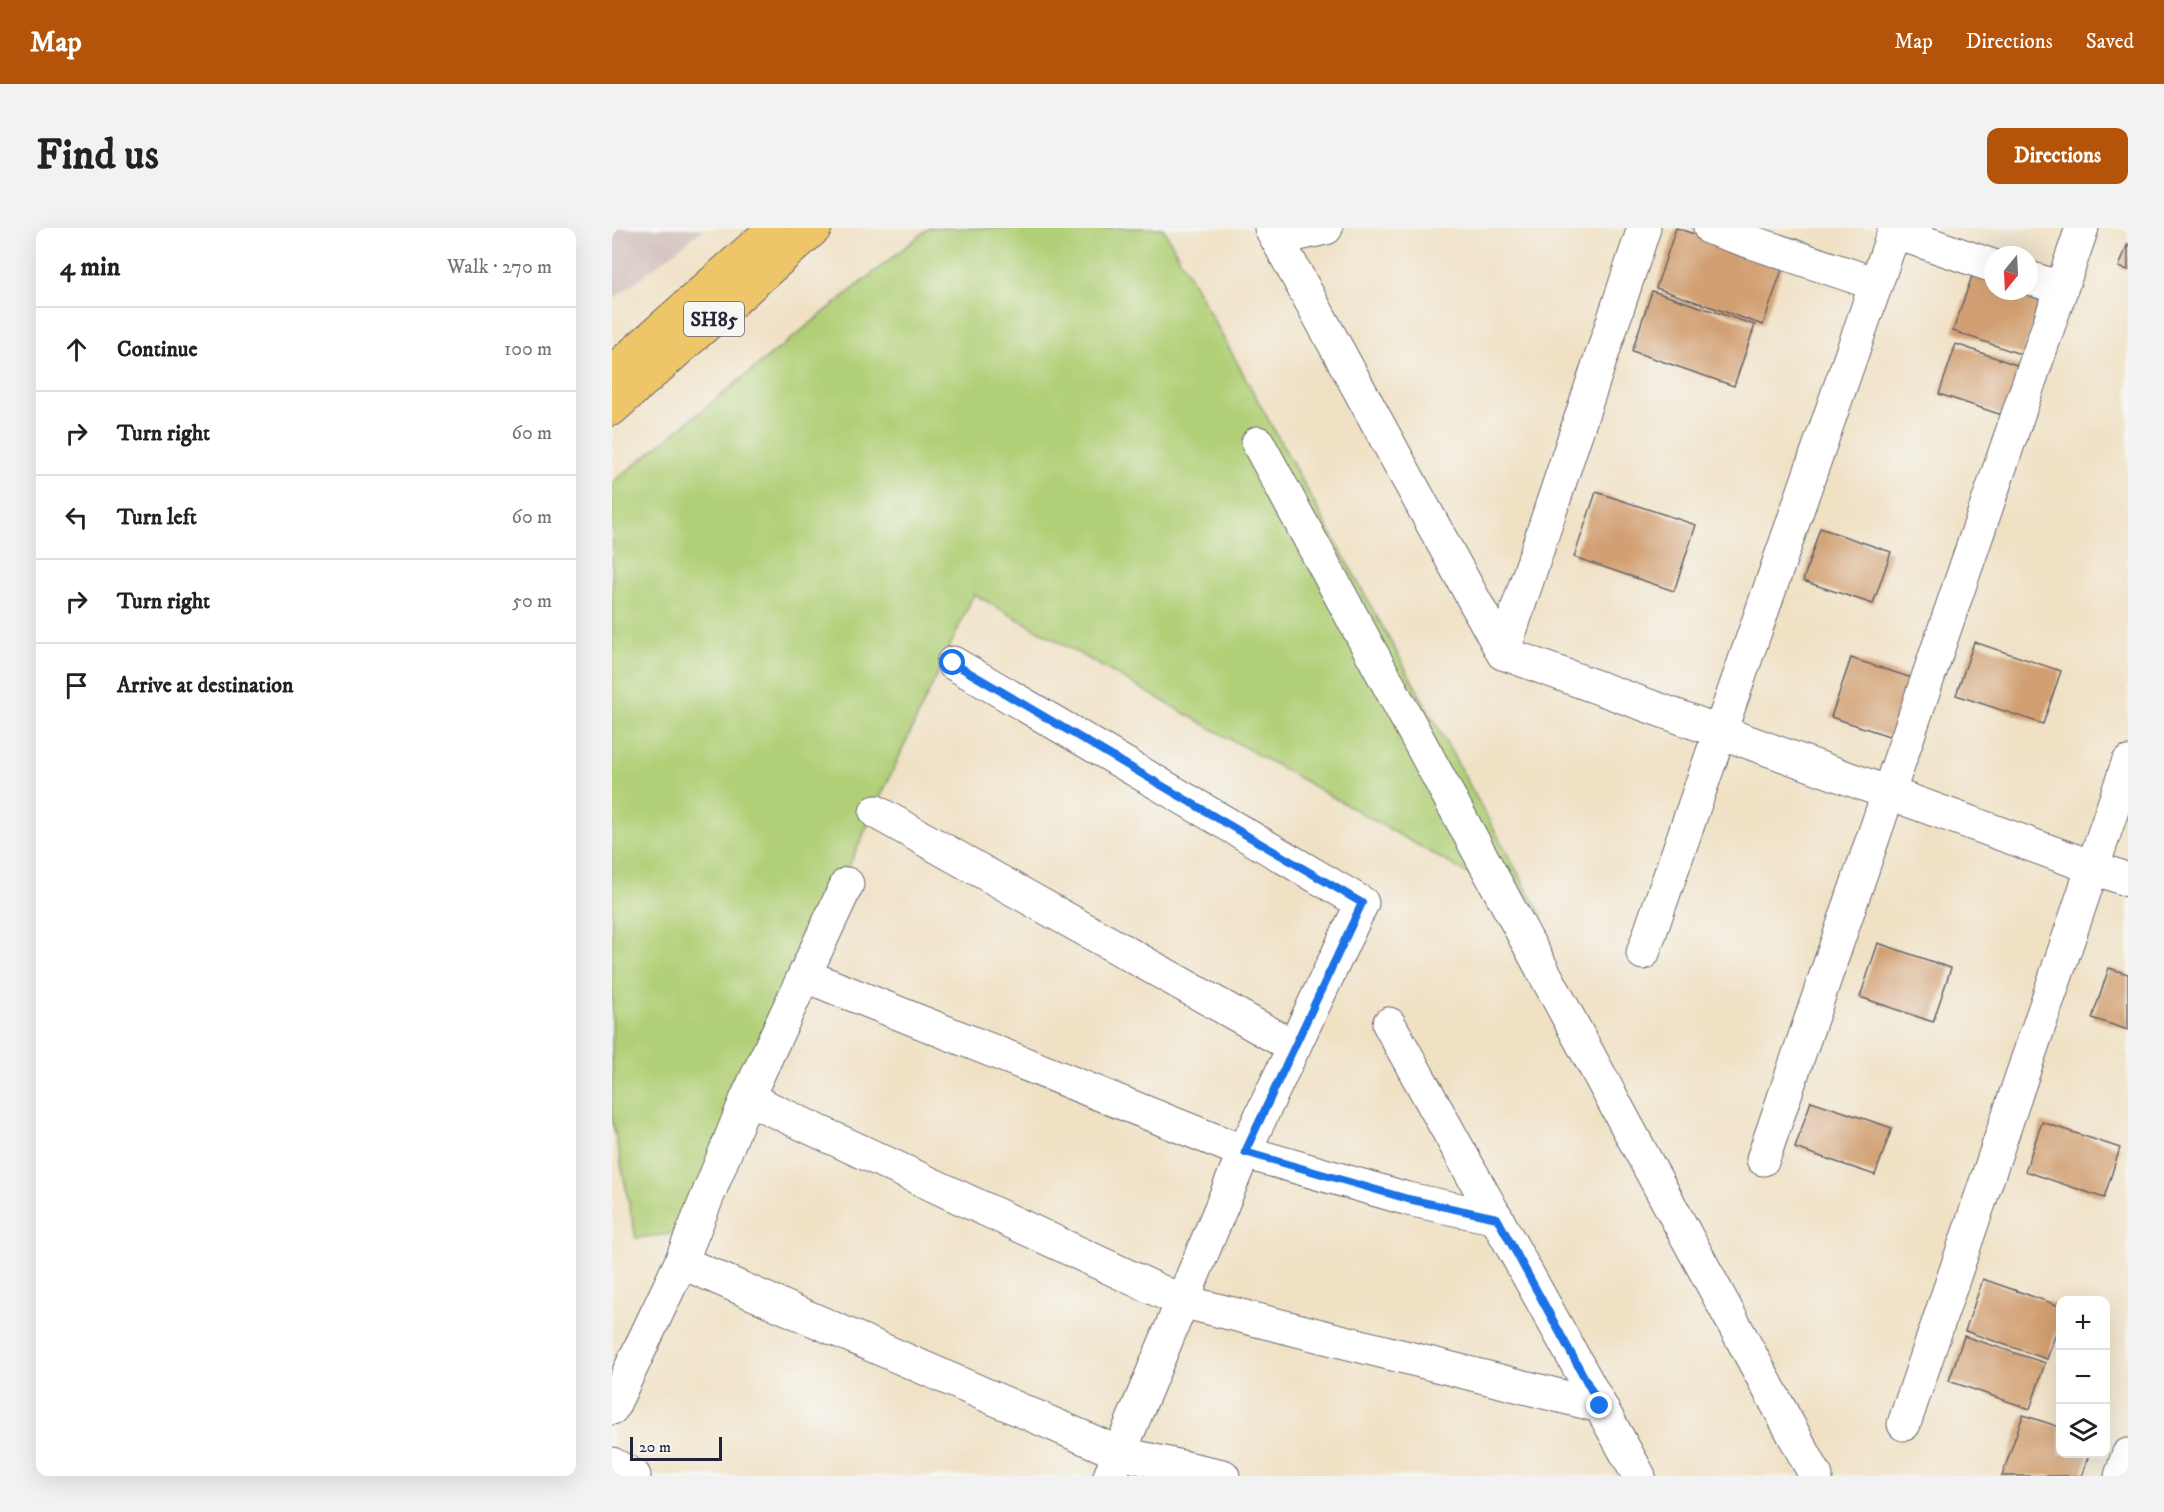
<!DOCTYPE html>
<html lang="en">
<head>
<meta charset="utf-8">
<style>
  body { margin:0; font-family:"IM FELL DW Pica",serif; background:#f2f2f2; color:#222 }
  .controls { position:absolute; right:18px; bottom:18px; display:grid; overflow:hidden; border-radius:12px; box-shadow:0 6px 24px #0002 }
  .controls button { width:54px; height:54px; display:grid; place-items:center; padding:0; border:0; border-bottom:2px solid #e0e0e0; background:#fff; color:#222; font:30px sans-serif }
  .compass { position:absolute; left:1372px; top:18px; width:54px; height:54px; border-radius:50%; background:#fff; box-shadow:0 6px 24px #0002; rotate:198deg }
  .scale { position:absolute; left:18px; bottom:15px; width:92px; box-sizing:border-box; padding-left:6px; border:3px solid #22223b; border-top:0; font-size:16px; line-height:21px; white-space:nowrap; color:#22223b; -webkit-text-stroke:4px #f6f6f2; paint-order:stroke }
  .stop { position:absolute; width:18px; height:18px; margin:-14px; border:4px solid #1a73e8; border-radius:50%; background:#fff }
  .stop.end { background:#1a73e8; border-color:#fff; box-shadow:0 2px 6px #0008 }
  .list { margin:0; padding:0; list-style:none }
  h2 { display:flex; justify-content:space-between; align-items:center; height:78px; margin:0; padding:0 24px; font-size:26px }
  h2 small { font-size:20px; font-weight:400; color:#767676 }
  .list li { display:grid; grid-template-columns:39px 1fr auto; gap:18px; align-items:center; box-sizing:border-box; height:84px; padding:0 24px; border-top:2px solid #e0e0e0 }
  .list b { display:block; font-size:22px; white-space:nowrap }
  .list em { font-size:20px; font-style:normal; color:#767676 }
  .icon { flex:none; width:33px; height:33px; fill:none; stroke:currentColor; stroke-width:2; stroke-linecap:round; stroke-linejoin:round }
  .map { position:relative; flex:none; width:1516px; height:1248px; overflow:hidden; border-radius:12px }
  header { display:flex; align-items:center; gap:36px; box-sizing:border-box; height:84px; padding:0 30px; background:#b45309; color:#fff }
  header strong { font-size:28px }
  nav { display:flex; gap:33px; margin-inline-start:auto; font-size:21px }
  .intro { display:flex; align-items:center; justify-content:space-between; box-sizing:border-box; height:144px; padding:0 36px }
  h1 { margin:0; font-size:42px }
  .button { padding:15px 27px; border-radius:12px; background:#b45309; color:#fff; font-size:21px; font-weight:700 }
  main { display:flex; gap:36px; padding:0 36px }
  aside { flex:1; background:#fff; border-radius:12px; box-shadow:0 6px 24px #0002 }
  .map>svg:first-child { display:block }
</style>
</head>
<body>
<header>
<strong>Map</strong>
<nav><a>Map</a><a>Directions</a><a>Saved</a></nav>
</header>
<div class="intro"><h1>Find us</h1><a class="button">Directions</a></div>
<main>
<aside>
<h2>4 min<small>Walk · 270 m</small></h2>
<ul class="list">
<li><svg class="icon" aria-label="ahead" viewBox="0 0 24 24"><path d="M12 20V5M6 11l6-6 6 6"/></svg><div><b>Continue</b></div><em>100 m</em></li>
<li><svg class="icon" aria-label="right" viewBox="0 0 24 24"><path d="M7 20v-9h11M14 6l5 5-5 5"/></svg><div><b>Turn right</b></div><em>60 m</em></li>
<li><svg class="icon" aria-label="left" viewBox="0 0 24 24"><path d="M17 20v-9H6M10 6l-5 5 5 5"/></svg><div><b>Turn left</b></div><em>60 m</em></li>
<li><svg class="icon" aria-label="right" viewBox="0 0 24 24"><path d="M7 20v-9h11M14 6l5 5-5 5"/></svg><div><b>Turn right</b></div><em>50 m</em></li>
<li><svg class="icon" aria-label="arrive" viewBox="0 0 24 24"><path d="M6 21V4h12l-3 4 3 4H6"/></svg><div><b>Arrive at destination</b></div></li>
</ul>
</aside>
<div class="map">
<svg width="1516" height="1248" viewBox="0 0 1516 1248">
  <rect width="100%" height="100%" fill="#f6f6f2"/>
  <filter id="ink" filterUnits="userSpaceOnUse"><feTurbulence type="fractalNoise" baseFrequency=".0167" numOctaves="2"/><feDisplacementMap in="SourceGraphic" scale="12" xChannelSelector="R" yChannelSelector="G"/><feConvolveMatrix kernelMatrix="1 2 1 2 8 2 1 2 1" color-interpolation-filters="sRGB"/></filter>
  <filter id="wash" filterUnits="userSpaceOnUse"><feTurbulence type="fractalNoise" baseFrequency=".008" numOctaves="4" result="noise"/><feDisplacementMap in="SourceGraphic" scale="24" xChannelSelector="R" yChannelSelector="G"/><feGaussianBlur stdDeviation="1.35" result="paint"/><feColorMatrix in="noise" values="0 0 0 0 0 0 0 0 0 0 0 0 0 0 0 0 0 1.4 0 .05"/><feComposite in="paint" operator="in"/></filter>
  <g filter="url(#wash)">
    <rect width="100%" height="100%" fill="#f0e1c5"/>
    <polygon fill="#d1c0bc" points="0,0 93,0 0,72"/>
    <polygon fill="#b1cf76" stroke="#6a7858" stroke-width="1.5" points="317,0 551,0 929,687 362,366 68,1005 24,1010 0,891 0,255"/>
    <g id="blocks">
      <g fill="#d19f71">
        <polygon points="1064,0 1172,36 1151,97 1044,60"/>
        <polygon points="1516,15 1516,42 1507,39"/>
        <polygon points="1360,48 1381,55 1381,63 1404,63 1430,72 1411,127 1341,103"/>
        <polygon points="1040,63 1143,97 1122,158 1020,123"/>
        <polygon points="1344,116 1413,140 1396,189 1327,166"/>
        <polygon points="984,264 1084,297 1062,363 962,329"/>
        <polygon points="1208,300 1279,324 1261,376 1191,353"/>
        <polygon points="1362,414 1449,443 1431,496 1344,467"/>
        <polygon points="1239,430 1303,451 1283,510 1219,489"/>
        <polygon points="1266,715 1339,740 1321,794 1248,769"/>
        <polygon points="1497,740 1516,746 1516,802 1480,790"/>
        <polygon points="1199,873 1280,900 1263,947 1183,920"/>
        <polygon points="1430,894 1508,920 1492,970 1413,943"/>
        <polygon points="1371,1051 1448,1078 1448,1093 1435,1131 1353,1103"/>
        <polygon points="1352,1108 1433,1135 1418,1181 1337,1153"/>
        <polygon points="1411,1187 1448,1199 1448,1226 1477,1226 1470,1248 1390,1248"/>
      </g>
    </g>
  </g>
  <g filter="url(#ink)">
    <use href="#blocks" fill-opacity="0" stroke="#6a656b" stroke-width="1.5"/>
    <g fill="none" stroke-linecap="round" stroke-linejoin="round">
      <defs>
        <g id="minor">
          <polyline points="659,0 891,425 1516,652"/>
          <polyline points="1098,0 1264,56 1282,4 1381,38"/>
          <polyline points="665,11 714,0"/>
          <polyline points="1417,50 1449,60"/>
          <polyline points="646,215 1204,1248"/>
          <polyline points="891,425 1032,0"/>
          <polyline points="341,435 750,675 632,924 796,971 885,990"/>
          <polyline points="264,584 682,819"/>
          <polyline points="1031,725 1264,56"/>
          <polyline points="194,748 632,924 498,1248"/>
          <polyline points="777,796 1027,1248"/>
          <polyline points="135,870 569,1073 988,1178"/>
          <polyline points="1151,931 1470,0"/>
          <polyline points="69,1034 507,1225 611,1248"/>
          <polyline points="0,1180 69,1034 135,870 235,656"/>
          <polyline points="1292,1196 1516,535"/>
          <polyline points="0,1236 22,1248"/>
          <polyline points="1509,1248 1516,1227"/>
        </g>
        <g id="major">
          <polyline points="0,144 162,0"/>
          <polyline points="0,181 203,0"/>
        </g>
      </defs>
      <use href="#minor" stroke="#6a656b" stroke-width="35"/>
      <use href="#major" stroke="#6a656b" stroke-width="35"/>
      <use href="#minor" stroke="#fff" stroke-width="33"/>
      <use href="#major" stroke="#eec569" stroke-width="33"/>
    </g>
  </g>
  <g fill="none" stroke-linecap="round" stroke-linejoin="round" filter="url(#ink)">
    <polyline stroke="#1a73e8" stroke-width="8" points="341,435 750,675 633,924 796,971 885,990 988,1178"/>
  </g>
  <g text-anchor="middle" stroke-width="4.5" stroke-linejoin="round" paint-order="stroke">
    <rect fill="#f6f6f2" stroke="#626272" stroke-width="1.5" x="72" y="74" width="60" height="34" rx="4.5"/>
    <g font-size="20" font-weight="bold" fill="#22223b">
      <text x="102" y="98">SH85</text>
    </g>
  </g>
</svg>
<div class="controls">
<button>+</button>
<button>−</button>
<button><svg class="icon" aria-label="layers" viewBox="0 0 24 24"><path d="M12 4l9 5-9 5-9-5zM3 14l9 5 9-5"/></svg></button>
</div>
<svg class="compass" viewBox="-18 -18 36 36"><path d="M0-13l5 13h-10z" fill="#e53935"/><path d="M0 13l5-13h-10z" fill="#767676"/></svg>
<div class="scale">20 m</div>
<div class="stop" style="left:341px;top:435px"></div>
<div class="stop end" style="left:988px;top:1178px"></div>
</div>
</main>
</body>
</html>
